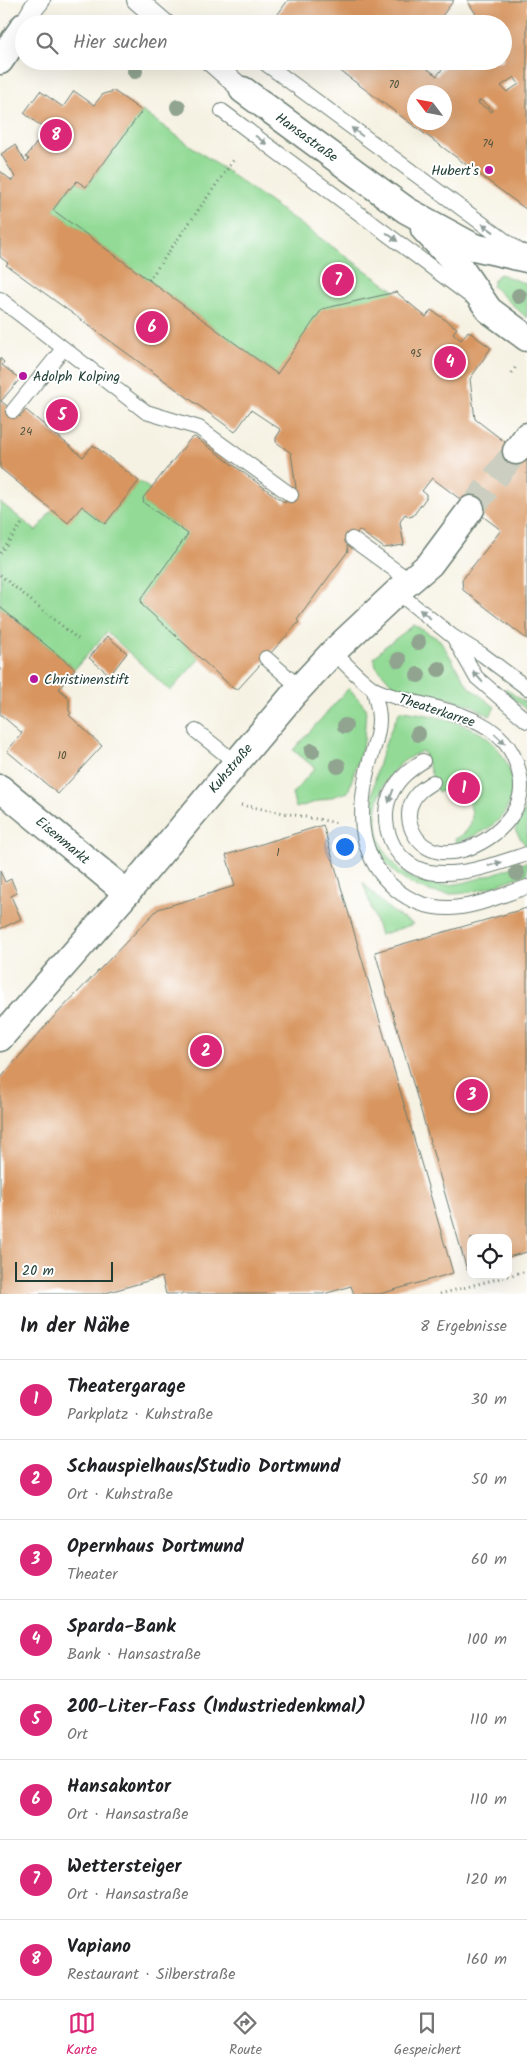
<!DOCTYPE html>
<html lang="de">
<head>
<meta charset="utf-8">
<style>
  body { margin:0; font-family:Kalam,sans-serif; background:#f2f2f2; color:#202124 }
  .controls { position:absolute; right:15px; bottom:15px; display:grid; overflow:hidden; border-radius:10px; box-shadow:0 5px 20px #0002 }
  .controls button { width:45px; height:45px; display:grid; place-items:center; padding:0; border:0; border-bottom:1px solid #e0e0e0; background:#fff; color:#202124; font:25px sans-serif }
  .compass { position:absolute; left:407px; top:85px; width:45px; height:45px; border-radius:50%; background:#fff; box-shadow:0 5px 20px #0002; rotate:302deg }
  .scale { position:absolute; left:15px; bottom:12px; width:98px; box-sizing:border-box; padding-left:5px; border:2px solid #1f3d34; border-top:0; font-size:14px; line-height:18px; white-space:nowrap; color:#1f3d34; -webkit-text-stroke:4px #fff; paint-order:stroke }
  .you { position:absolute; left:344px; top:846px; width:18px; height:18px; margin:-12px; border:4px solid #fff; border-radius:50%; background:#1a73e8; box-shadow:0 0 0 8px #1a73e833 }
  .badge { display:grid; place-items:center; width:32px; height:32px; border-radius:50%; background:#db2777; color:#fff; font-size:16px; font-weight:700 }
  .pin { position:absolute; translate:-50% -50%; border:2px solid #fff; box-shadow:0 1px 5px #0006 }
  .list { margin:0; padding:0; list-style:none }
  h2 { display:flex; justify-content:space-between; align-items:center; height:65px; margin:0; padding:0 20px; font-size:21px }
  h2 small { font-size:16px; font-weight:400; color:#757577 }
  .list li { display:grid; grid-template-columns:32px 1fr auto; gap:15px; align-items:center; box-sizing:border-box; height:80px; padding:0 20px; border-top:1px solid #e0e0e0 }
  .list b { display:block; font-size:19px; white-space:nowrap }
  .list p { margin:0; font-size:16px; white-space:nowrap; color:#757577 }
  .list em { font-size:16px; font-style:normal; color:#757577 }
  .icon { flex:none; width:28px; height:28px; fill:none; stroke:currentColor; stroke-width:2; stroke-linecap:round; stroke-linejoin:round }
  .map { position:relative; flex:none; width:527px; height:1294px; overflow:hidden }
  .search { position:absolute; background:#fff; box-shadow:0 5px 20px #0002; left:15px; right:15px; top:15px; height:55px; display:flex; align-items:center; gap:12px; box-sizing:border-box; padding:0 18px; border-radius:28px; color:#757577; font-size:19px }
  .sheet { height:705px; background:#fff }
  nav { display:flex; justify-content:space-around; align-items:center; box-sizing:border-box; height:70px; border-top:1px solid #e0e0e0; background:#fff; font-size:14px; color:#757577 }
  nav a { display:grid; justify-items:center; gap:2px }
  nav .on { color:#db2777 }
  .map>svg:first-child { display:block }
</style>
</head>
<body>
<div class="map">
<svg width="527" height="1294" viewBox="0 0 527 1294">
  <rect width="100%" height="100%" fill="#fff"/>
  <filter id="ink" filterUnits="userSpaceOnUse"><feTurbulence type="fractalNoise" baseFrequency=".02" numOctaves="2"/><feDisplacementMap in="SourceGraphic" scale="10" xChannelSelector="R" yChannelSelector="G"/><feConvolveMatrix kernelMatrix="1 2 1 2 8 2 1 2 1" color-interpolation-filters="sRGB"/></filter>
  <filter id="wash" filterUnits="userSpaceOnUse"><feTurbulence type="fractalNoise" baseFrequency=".0096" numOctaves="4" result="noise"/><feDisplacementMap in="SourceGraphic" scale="20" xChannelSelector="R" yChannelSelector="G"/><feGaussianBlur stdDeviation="1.12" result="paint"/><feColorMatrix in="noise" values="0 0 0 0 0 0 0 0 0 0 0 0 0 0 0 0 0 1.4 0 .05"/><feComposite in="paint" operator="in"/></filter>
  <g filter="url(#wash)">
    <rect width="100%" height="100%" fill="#f6f2e3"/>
    <g fill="#92da95" stroke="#588c64">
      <polygon points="142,111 396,292 277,374 53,210 69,188 70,189 77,181 86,187"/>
      <polygon points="500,274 527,284 527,318 492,286 495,278"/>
      <polygon points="139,481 150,489 144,503 188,534 141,599 142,605 200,658 170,691 107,632 75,669 0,607 0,502 36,531 52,510 82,506 105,524"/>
      <polygon points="414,625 440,640 468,686 495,707 490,716 473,706 444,697 412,695 397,690 376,666 374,658 383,648"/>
      <polygon points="349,688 366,708 364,741 348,792 296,808 292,794 315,768 293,750"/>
      <polygon points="506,689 527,704 527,710 505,692"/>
      <path d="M400 711C425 713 468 722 487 738 514 760 523 800 494 824 484 833 468 838 456 843L455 839C486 826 471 783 438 792L423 751C353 776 365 880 438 885 464 887 502 870 527 862V874C503 882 475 895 449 894 438 894 427 891 416 886 346 857 373 762 400 711Z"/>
      <polygon points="527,806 527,848 515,830"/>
      <path d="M363 882C378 900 393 915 414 924L380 935Z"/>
    </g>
    <g id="blocks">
      <g fill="#d8955e" fill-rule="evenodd">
        <polygon points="288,0 454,0 436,24 276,24 273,21"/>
        <path d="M467 0H527V210L327 61H417L437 76 448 61H503V24H471L469 22 476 14ZM514 77 519 84 507 92 501 86ZM414 92H444V122H414ZM480 100 493 110 492 112 478 103Z"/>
        <polygon points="40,91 63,107 74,91 94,105 103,94 114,91 142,111 86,187 77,181 70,189 69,188 53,210 277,374 322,309 396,292 426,317 431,310 457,328 453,333 461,340 468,331 491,348 470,379 475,419 527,459 527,639 463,590 462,580 501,530 432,478 422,491 426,494 426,498 413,516 409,517 405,514 400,522 404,545 384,548 359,530 347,546 348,551 297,620 299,622 238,689 234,689 142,605 141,599 188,534 144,503 143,498 191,438 195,437 285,503 296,488 291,453 276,442 276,438 281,430 251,410 235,432 6,265 8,263 0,257 0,171 12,181 15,177 1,154 15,145 26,162 29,159 26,157 46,130 24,113"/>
        <polygon points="0,358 4,362 2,365 20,379 1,401 20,417 26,410 83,457 93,445 139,481 105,524 82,506 68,523 0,468"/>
        <polygon points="0,607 75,669 59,689 69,698 69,711 71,713 69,715 102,746 58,794 7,751 22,733 0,714"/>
        <polygon points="107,636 127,653 110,675 89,658"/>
        <polygon points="323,825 453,1273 380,1294 354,1294 351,1286 324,1294 166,1294 162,1277 102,1294 0,1294 0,1079 47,1024 158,909 235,886 226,855"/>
        <polygon points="0,871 5,882 11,879 17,893 11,896 21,919 0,929"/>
        <polygon points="527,908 527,1252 508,1257 508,1238 471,1238 471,1268 467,1270 375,952"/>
      </g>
    </g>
  </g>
  <g filter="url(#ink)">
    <use href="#blocks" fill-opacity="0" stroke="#6a7c71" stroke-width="1"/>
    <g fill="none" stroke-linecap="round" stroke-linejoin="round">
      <polyline stroke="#cbcec0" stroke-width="26" stroke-dasharray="26 13" stroke-linecap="butt" points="471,509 516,451"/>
      <defs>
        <g id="service">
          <polyline points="262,61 518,250"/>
          <polyline points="222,111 470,296"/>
          <polyline points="0,299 146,412 199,428 291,495"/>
          <polyline points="13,411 63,349"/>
          <polyline points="352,539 410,581"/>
          <polyline points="397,592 452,636 483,655 527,688"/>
          <polyline points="454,638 476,677 527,721"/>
          <path d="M333 652C343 661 365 685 376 690 420 710 496 707 516 762 520 773 523 784 520 796 514 828 468 859 436 851 415 846 402 819 413 800 418 791 425 787 433 782"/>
          <polyline points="266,658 300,688"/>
          <path d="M374 690C376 700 379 709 379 720 379 741 367 762 365 783 362 801 360 821 365 840 375 879 408 909 450 908 476 907 502 895 527 887"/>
          <polyline points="196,731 235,762"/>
          <path d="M423 761C411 769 400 777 393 790 375 820 393 866 429 872 462 877 496 864 527 854"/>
        </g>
        <g id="pedestrian">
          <polyline points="137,0 165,24"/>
          <polyline points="25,23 35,6 40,0"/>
          <polyline points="210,61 243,90"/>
        </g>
        <g id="minor">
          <polyline points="0,61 24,26"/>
          <polyline points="243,90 406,210 474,247 527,259"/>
          <polyline points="424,229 459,266 489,310 527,338"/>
          <polyline points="516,451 527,436"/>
          <polyline points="0,788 127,893"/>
          <polyline points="0,1038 127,893 294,694 333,652 397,592 430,564 471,509"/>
        </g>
      </defs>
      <use href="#service" stroke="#6a7c71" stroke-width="16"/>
      <use href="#pedestrian" stroke="#6a7c71" stroke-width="22"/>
      <use href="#minor" stroke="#6a7c71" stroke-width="29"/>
      <g stroke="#6a7c71" stroke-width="3" stroke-dasharray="1 4" stroke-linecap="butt">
        <polyline points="149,280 235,158"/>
        <polyline points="512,373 517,365"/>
        <polyline points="0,553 24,521"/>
        <polyline points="0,575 78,639"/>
        <polyline points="241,805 338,823"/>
        <polyline points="440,1294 527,1271"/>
      </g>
      <use href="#service" stroke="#fff" stroke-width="14"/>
      <use href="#pedestrian" stroke="#fff" stroke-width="20"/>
      <use href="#minor" stroke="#fff" stroke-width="26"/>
    </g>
    <g fill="#90a490">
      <circle cx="135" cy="71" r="8"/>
      <circle cx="178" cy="107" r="8"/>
      <circle cx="519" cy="296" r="8"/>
      <circle cx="418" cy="642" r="8"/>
      <circle cx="399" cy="660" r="8"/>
      <circle cx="439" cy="669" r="8"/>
      <circle cx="418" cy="675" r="8"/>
      <circle cx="345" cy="726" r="8"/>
      <circle cx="418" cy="734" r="8"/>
      <circle cx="312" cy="751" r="8"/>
      <circle cx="338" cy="766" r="8"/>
      <circle cx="517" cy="873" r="8"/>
    </g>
    <defs><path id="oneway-solid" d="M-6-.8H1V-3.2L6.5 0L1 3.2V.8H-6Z" transform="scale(1.25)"/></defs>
    <g fill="#8f9e9a">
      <use href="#oneway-solid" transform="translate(357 132) rotate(-143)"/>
      <use href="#oneway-solid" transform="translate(261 140) rotate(37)"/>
      <use href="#oneway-solid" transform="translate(488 228) rotate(-144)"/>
      <use href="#oneway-solid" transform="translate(392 237) rotate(37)"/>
      <use href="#oneway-solid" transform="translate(425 614) rotate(-141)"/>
      <use href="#oneway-solid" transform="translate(478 677) rotate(-131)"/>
      <use href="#oneway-solid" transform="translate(500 739) rotate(43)"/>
      <use href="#oneway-solid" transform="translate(391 796) rotate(110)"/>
      <use href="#oneway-solid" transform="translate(495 864) rotate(-15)"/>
    </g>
  </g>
  <g fill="#b5179e" stroke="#fff" stroke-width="2">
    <circle cx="489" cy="170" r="5"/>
    <circle cx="23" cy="376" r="5"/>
    <circle cx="34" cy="679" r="5"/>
  </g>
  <g text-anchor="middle" stroke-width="4" stroke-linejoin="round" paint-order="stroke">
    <g font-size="11" fill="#4d533e">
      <text x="394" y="88">70</text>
      <text x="488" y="147">74</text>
      <text x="416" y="357">95</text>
      <text x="26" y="435">24</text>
      <text x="62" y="759">10</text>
      <text x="278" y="856">1</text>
    </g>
    <g font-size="14" fill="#1f3d34" stroke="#fff">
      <text transform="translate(307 137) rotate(36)" y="5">Hansastraße</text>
      <text transform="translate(437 710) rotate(18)" y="5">Theaterkarree</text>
      <text transform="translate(230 768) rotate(-50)" y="5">Kuhstraße</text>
      <text transform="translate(63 840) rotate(40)" y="5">Eisenmarkt</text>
    </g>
    <g font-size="14" fill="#1f3d34" stroke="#fff" text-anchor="start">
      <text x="479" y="175" text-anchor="end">Hubert's</text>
      <text x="33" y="381">Adolph Kolping</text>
      <text x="44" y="684">Christinenstift</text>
    </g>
  </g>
</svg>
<div class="controls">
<button><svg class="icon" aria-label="locate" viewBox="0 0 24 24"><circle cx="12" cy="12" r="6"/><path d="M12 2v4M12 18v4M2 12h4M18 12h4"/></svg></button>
</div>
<svg class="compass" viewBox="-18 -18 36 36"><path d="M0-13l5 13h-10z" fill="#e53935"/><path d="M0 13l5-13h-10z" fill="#757577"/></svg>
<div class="scale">20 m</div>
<div class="you"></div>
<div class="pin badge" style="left:464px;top:788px">1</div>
<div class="pin badge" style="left:206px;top:1051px">2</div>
<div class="pin badge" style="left:472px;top:1095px">3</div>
<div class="pin badge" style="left:450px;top:362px">4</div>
<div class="pin badge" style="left:62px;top:415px">5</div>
<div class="pin badge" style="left:152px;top:327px">6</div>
<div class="pin badge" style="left:338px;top:280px">7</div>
<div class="pin badge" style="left:56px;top:135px">8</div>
<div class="search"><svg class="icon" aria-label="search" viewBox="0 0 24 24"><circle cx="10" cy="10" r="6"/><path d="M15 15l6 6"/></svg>Hier suchen</div>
</div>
<section class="sheet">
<h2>In der Nähe<small>8 Ergebnisse</small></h2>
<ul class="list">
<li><span class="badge">1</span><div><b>Theatergarage</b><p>Parkplatz · Kuhstraße</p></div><em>30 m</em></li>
<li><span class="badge">2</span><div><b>Schauspielhaus/Studio Dortmund</b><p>Ort · Kuhstraße</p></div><em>50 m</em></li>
<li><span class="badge">3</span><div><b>Opernhaus Dortmund</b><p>Theater</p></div><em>60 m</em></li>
<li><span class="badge">4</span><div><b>Sparda-Bank</b><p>Bank · Hansastraße</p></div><em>100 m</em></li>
<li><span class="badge">5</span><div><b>200-Liter-Fass (Industriedenkmal)</b><p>Ort</p></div><em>110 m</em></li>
<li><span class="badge">6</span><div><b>Hansakontor</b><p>Ort · Hansastraße</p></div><em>110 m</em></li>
<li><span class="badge">7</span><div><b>Wettersteiger</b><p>Ort · Hansastraße</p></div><em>120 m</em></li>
<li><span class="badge">8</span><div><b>Vapiano</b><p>Restaurant · Silberstraße</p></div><em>160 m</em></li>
</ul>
</section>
<nav>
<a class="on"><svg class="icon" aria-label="map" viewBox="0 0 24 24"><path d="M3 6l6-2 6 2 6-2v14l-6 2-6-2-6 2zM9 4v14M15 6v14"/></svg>Karte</a>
<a><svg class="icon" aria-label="directions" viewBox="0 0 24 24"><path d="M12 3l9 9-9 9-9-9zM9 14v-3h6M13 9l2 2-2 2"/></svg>Route</a>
<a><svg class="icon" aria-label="saved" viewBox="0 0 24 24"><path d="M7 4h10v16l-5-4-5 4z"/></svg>Gespeichert</a>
</nav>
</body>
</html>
